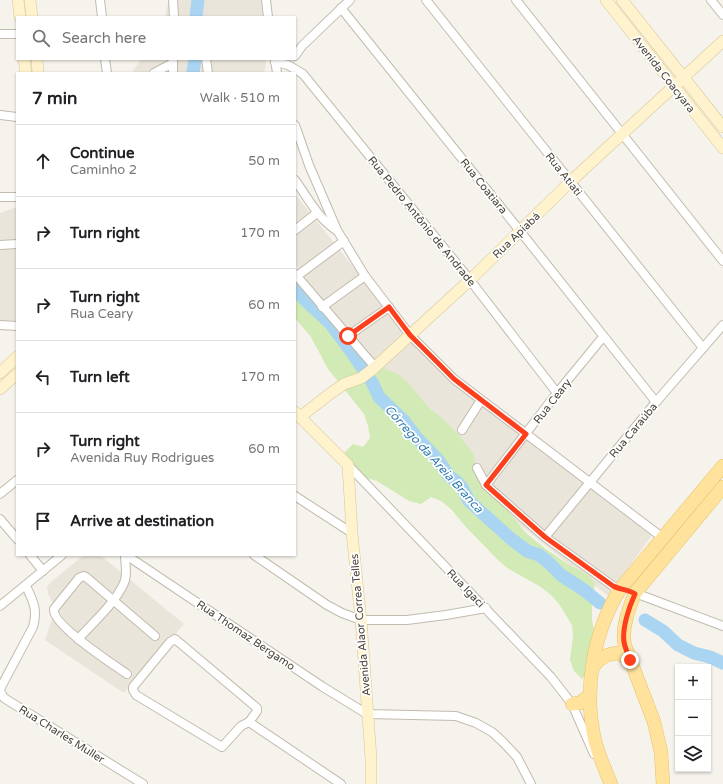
<!DOCTYPE html>
<html lang="en">
<head>
<meta charset="utf-8">
<style>
  body { margin:0; font-family:"Varela Round",sans-serif; background:#f2f2f2; color:#202124 }
  .controls { position:absolute; right:12px; bottom:12px; display:grid; overflow:hidden; border-radius:0px; box-shadow:0 1px 3px #0004 }
  .controls button { width:36px; height:36px; display:grid; place-items:center; padding:0; border:0; border-bottom:1px solid #e0e0e0; background:#fff; color:#202124; font:20px sans-serif }
  .stop { position:absolute; width:12px; height:12px; margin:-9px; border:3px solid #fc3f1d; border-radius:50%; background:#fff }
  .stop.end { background:#fc3f1d; border-color:#fff; box-shadow:0 1px 4px #0008 }
  .list { margin:0; padding:0; list-style:none }
  h2 { display:flex; justify-content:space-between; align-items:center; height:52px; margin:0; padding:0 16px; font-size:17px }
  h2 small { font-size:13px; font-weight:400; color:#757577 }
  .list li { display:grid; grid-template-columns:26px 1fr auto; gap:12px; align-items:center; box-sizing:border-box; height:72px; padding:0 16px; border-top:1px solid #e0e0e0 }
  .list b { display:block; font-size:15px; white-space:nowrap }
  .list p { margin:0; font-size:13px; white-space:nowrap; color:#757577 }
  .list em { font-size:13px; font-style:normal; color:#757577 }
  .icon { flex:none; width:22px; height:22px; fill:none; stroke:currentColor; stroke-width:2; stroke-linecap:round; stroke-linejoin:round }
  .map { position:relative; flex:none; width:723px; height:784px; overflow:hidden }
  .search { position:absolute; background:#fff; box-shadow:0 1px 3px #0004; left:16px; top:16px; width:280px; height:44px; display:flex; align-items:center; gap:10px; box-sizing:border-box; padding:0 14px; border-radius:0px; color:#757577; font-size:15px }
  .panel { position:absolute; background:#fff; box-shadow:0 1px 3px #0004; left:16px; top:72px; width:280px; height:484px; border-radius:0px }
  .map>svg:first-child { display:block }
</style>
</head>
<body>
<div class="map">
<svg width="723" height="784" viewBox="0 0 723 784">
  <rect width="100%" height="100%" fill="#f6f3ec"/>
  <g fill="#eae5da">
    <polygon points="169,0 265,0 266,17 165,17"/>
    <polygon points="141,59 266,59 266,64 264,73 132,73"/>
    <polygon points="295,194 407,334 475,397 652,535 608,596 435,456 380,389 303,275 295,265"/>
    <polygon points="17,207 17,327 0,326 0,213"/>
    <polygon points="84,555 100,555 184,624 124,693 45,640 53,616 53,604 48,593 47,587 51,582"/>
  </g>
  <polygon fill="#d2eab5" points="295,285 325,315 363,360 398,374 408,383 430,409 441,417 459,435 473,454 476,465 487,486 526,533 546,549 566,563 587,574 595,583 592,606 592,621 595,634 589,671 582,679 574,671 570,660 573,636 572,625 559,604 552,596 541,587 507,568 498,560 465,526 451,509 441,501 431,497 421,504 409,501 377,481 363,477 343,464 345,452 353,444 363,447 370,438 368,426 364,414 328,369 311,337 295,318"/>
  <g fill="none" stroke-linecap="round" stroke-linejoin="round">
    <g stroke="#a9d4f2" stroke-width="13">
      <polyline points="196,17 198,0"/>
      <polyline points="193,73 195,59"/>
      <polyline points="295,288 305,300 330,323 353,354 372,382 379,397 404,421 416,437 438,460 449,476 457,482 463,489 469,501 510,538 527,551 539,555 548,562 561,575 584,590 600,603"/>
      <polyline points="645,620 663,631 678,645 694,653 710,657 723,663"/>
    </g>
    <defs>
      <g id="street">
        <polyline points="100,0 102,17"/>
        <polyline points="173,0 174,17"/>
        <polyline points="266,0 268,17"/>
        <polyline points="426,0 703,348"/>
        <polyline points="516,0 723,261"/>
        <polyline points="711,0 723,15"/>
        <polyline points="341,8 520,231 656,402"/>
        <polyline points="0,34 17,34"/>
        <polyline points="295,56 302,46 350,0"/>
        <polyline points="105,59 107,73"/>
        <polyline points="206,59 208,73"/>
        <polyline points="275,59 277,73"/>
        <polyline points="275,62 288,65 303,74 470,280 557,393"/>
        <polyline points="154,73 173,63"/>
        <polyline points="173,73 173,60"/>
        <polyline points="0,115 17,117"/>
        <polyline points="295,125 309,165 337,230 365,276 410,335 454,379 663,538"/>
        <path d="M295 180C308 198 317 217 336 230"/>
        <polyline points="0,197 17,197"/>
        <polyline points="295,230 317,213"/>
        <polyline points="0,245 17,244"/>
        <polyline points="295,274 375,367"/>
        <polyline points="297,276 344,241"/>
        <polyline points="322,307 365,276"/>
        <polyline points="0,325 17,326"/>
        <polyline points="348,336 389,307"/>
        <polyline points="462,430 481,400"/>
        <polyline points="348,465 551,677 572,704 594,754"/>
        <polyline points="477,468 486,485 545,537 613,586 620,589"/>
        <polyline points="486,485 557,393 603,337"/>
        <polyline points="0,494 17,480"/>
        <polyline points="295,496 352,533"/>
        <polyline points="0,519 17,539"/>
        <polyline points="545,537 656,402 723,325"/>
        <polyline points="30,555 43,571"/>
        <polyline points="126,555 323,687 367,714 456,716 476,723 492,732 503,742 517,757 531,784"/>
        <polyline points="254,555 327,605 342,613 361,620 407,620 446,615 486,608"/>
        <path d="M26 586C33 601 38 609 33 627L1 687 0 691 4 698 143 784"/>
        <polyline points="635,593 723,626"/>
        <polyline points="0,606 62,555"/>
        <path d="M78 639C92 624 116 602 124 583 128 575 125 564 125 555"/>
        <polygon points="175,639 257,708 257,711 249,722 241,726 222,747 136,695 133,690 133,687 170,642"/>
        <path d="M127 674C114 665 51 624 54 609L79 578 84 576 86 577 155 636"/>
        <polyline points="249,722 341,784"/>
      </g>
      <g id="secondary">
        <polyline points="18,0 20,17"/>
        <polyline points="30,0 32,17"/>
        <polyline points="606,0 723,148"/>
        <polyline points="622,0 723,127"/>
        <polyline points="24,59 26,73"/>
        <polyline points="37,59 38,73"/>
        <polyline points="0,373 17,357"/>
        <polyline points="0,389 17,374"/>
        <polyline points="295,412 348,465 352,533 361,620 371,758 371,784"/>
        <polyline points="300,417 331,393 344,384 361,378 373,369 470,280 570,182 723,41"/>
      </g>
      <g id="primary">
        <path d="M593 667C600 657 607 654 619 653L630 660"/>
        <polyline points="572,704 580,703 590,695"/>
        <path d="M611 784C605 770 599 756 595 741 583 690 593 633 620 589L723 466"/>
        <path d="M663 784 661 752 654 722 625 646C621 629 629 608 635 593L723 487"/>
      </g>
    </defs>
    <use href="#street" stroke="#c2bbae" stroke-width="10"/>
    <use href="#secondary" stroke="#d6c79b" stroke-width="12"/>
    <use href="#primary" stroke="#e6c16a" stroke-width="14"/>
    <use href="#street" stroke="#fff" stroke-width="8"/>
    <use href="#secondary" stroke="#fff3cd" stroke-width="11"/>
    <use href="#primary" stroke="#ffe39c" stroke-width="13"/>
  </g>
  <g fill="none" stroke-linecap="round" stroke-linejoin="round">
    <path stroke="#fc3f1d" stroke-width="5" d="M348 336 389 307 410 335 454 379 526 434 486 485 545 537 613 586C620 590 628 589 635 594 629 607 622 628 624 642 625 648 628 654 630 660"/>
  </g>
  <g text-anchor="middle" stroke-width="3.5" stroke-linejoin="round" paint-order="stroke">
    <g font-size="11" fill="#4b4439" stroke="#fff">
      <text transform="translate(664 74) rotate(52)" y="4">Avenida Coacyara</text>
      <text transform="translate(564 174) rotate(52)" y="4">Rua Atiati</text>
      <text transform="translate(484 186) rotate(51)" y="4">Rua Coatiara</text>
      <text transform="translate(422 221) rotate(51)" y="4">Rua Pedro Antônio de Andrade</text>
      <text transform="translate(516 235) rotate(-44)" y="4">Rua Apiabá</text>
      <text transform="translate(552 401) rotate(-52)" y="4">Rua Ceary</text>
      <text transform="translate(633 430) rotate(-50)" y="4">Rua Caraúba</text>
      <text transform="translate(466 588) rotate(46)" y="4">Rua Igaci</text>
      <text transform="translate(360 625) rotate(-95)" y="4">Avenida Alaor Correa Telles</text>
      <text transform="translate(246 635) rotate(34)" y="4">Rua Thomaz Bergamo</text>
      <text transform="translate(62 734) rotate(32)" y="4">Rua Charles Muller</text>
    </g>
    <g font-size="12" font-style="italic" fill="#2e7ab2" stroke="#fff">
      <text transform="translate(434 459) rotate(48)" y="4">Córrego da Areia Branca</text>
    </g>
  </g>
</svg>
<div class="controls">
<button>+</button>
<button>−</button>
<button><svg class="icon" aria-label="layers" viewBox="0 0 24 24"><path d="M12 4l9 5-9 5-9-5zM3 14l9 5 9-5"/></svg></button>
</div>
<div class="stop" style="left:348px;top:336px"></div>
<div class="stop end" style="left:630px;top:660px"></div>
<div class="search"><svg class="icon" aria-label="search" viewBox="0 0 24 24"><circle cx="10" cy="10" r="6"/><path d="M15 15l6 6"/></svg>Search here</div>
<section class="panel">
<h2>7 min<small>Walk · 510 m</small></h2>
<ul class="list">
<li><svg class="icon" aria-label="ahead" viewBox="0 0 24 24"><path d="M12 20V5M6 11l6-6 6 6"/></svg><div><b>Continue</b><p>Caminho 2</p></div><em>50 m</em></li>
<li><svg class="icon" aria-label="right" viewBox="0 0 24 24"><path d="M7 20v-9h11M14 6l5 5-5 5"/></svg><div><b>Turn right</b></div><em>170 m</em></li>
<li><svg class="icon" aria-label="right" viewBox="0 0 24 24"><path d="M7 20v-9h11M14 6l5 5-5 5"/></svg><div><b>Turn right</b><p>Rua Ceary</p></div><em>60 m</em></li>
<li><svg class="icon" aria-label="left" viewBox="0 0 24 24"><path d="M17 20v-9H6M10 6l-5 5 5 5"/></svg><div><b>Turn left</b></div><em>170 m</em></li>
<li><svg class="icon" aria-label="right" viewBox="0 0 24 24"><path d="M7 20v-9h11M14 6l5 5-5 5"/></svg><div><b>Turn right</b><p>Avenida Ruy Rodrigues</p></div><em>60 m</em></li>
<li><svg class="icon" aria-label="arrive" viewBox="0 0 24 24"><path d="M6 21V4h12l-3 4 3 4H6"/></svg><div><b>Arrive at destination</b></div></li>
</ul>
</section>
</div>
</body>
</html>
